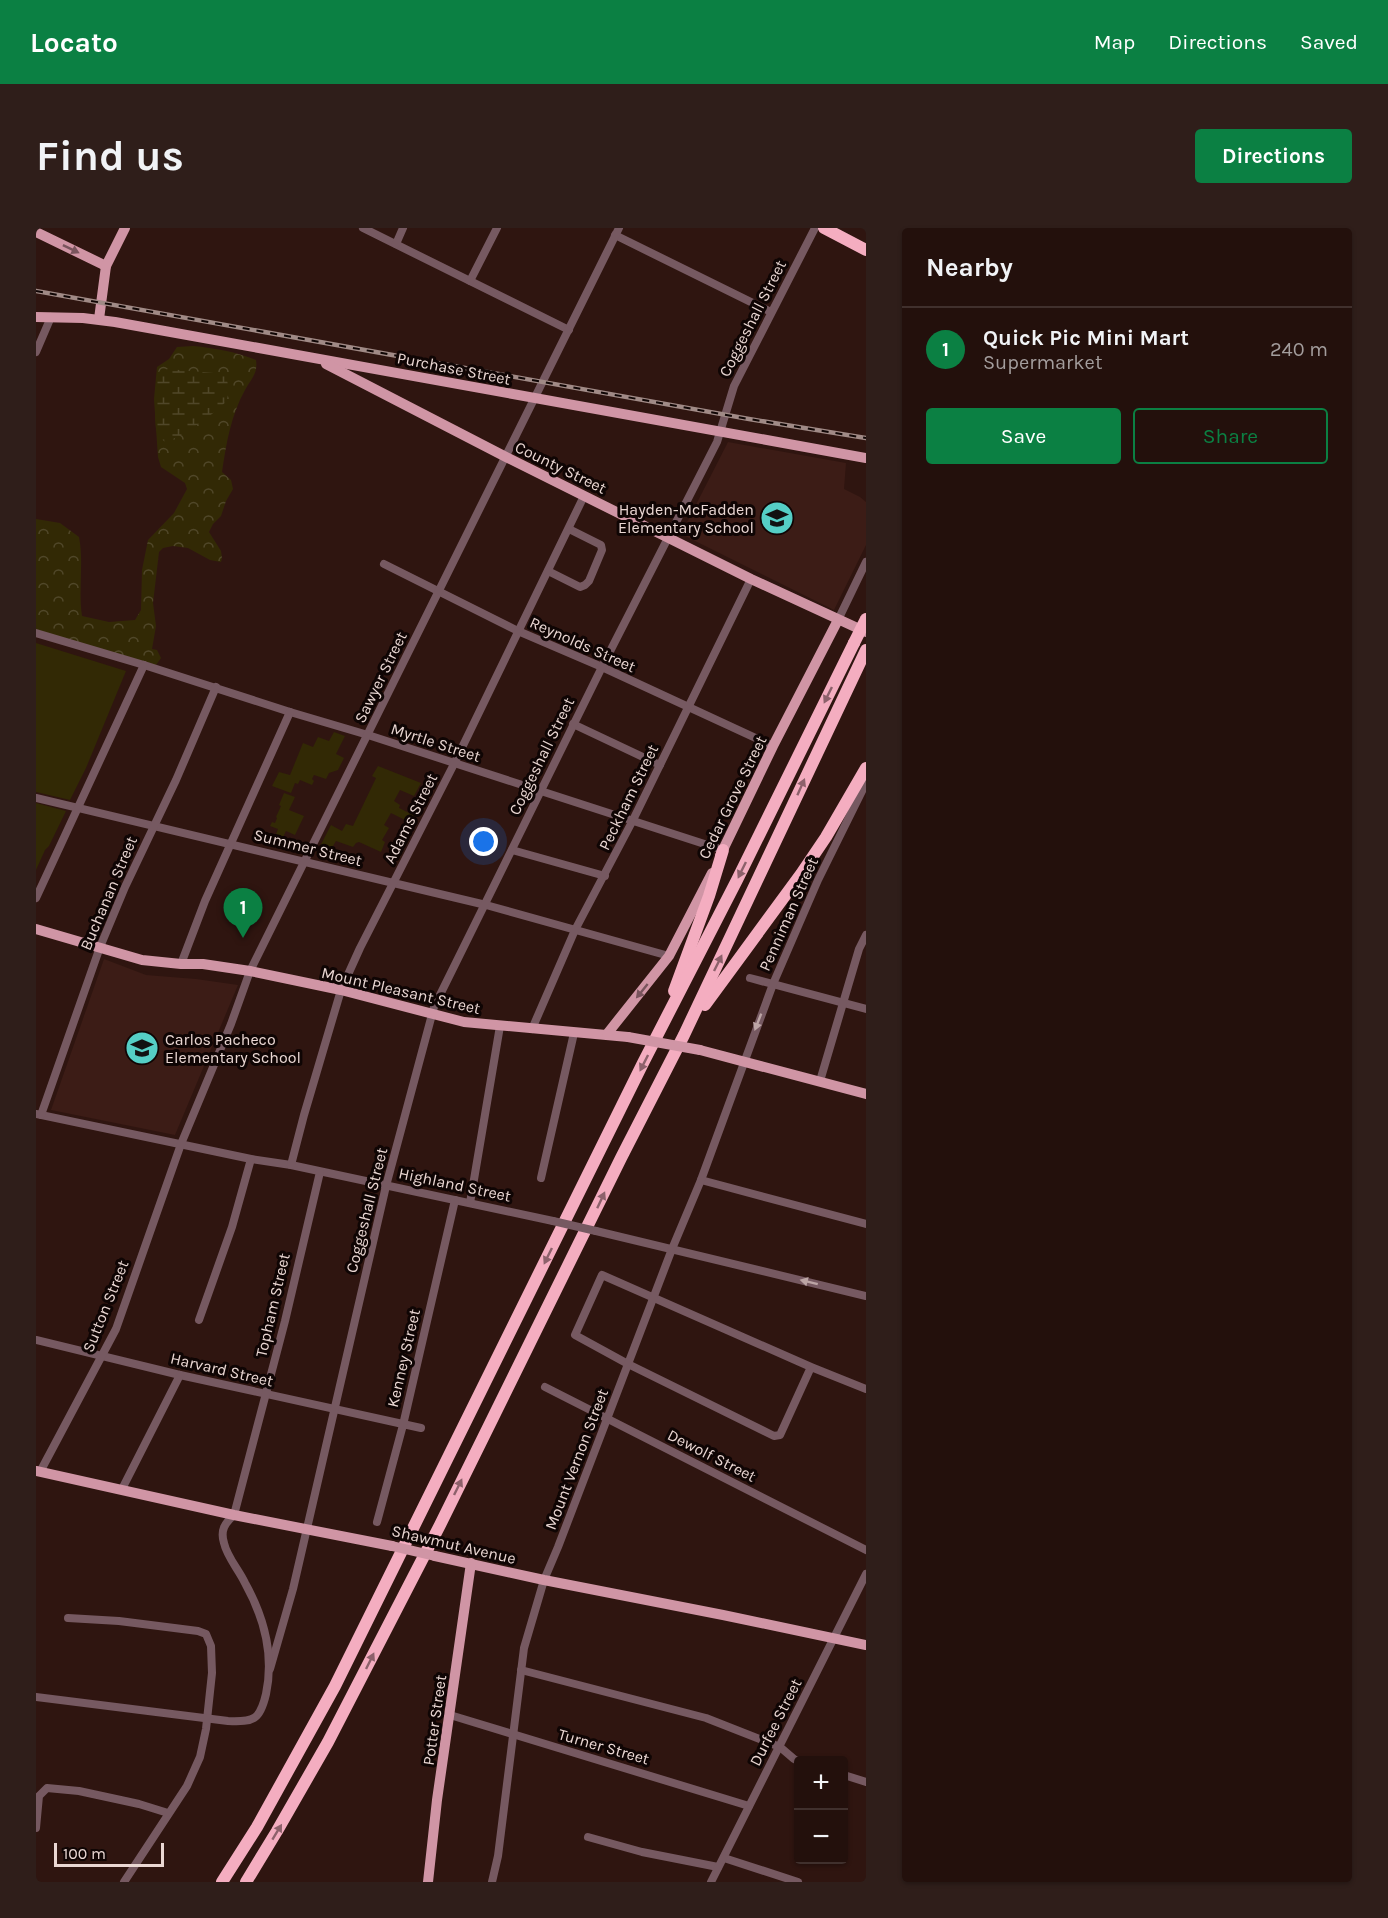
<!DOCTYPE html>
<html lang="en">
<head>
<meta charset="utf-8">
<style>
  body { margin:0; font-family:Karla,sans-serif; background:#2f1e1a; color:#f1f3f6 }
  .controls { position:absolute; right:18px; bottom:18px; display:grid; overflow:hidden; border-radius:6px; box-shadow:0 2px 4px #0004 }
  .controls button { width:54px; height:54px; display:grid; place-items:center; padding:0; border:0; border-bottom:2px solid #40302d; background:#23100c; color:#f1f3f6; font:30px sans-serif }
  .scale { position:absolute; left:18px; bottom:15px; width:110px; box-sizing:border-box; padding-left:6px; border:3px solid #ead7d3; border-top:0; font-size:16px; line-height:21px; white-space:nowrap; color:#ead7d3; -webkit-text-stroke:4px #0f0504; paint-order:stroke }
  .you { position:absolute; left:448px; top:614px; width:21px; height:21px; margin:-15px; border:4px solid #fff; border-radius:50%; background:#1a73e8; box-shadow:0 0 0 9px #1a73e833 }
  .badge { display:grid; place-items:center; width:39px; height:39px; border-radius:50%; background:#0b8043; color:#fff; font-size:20px; font-weight:700 }
  .pin { position:absolute; translate:-50% -50px; filter:drop-shadow(0 2px 3px #0008) }
  .pin::after { content:''; position:absolute; top:32px; width:21px; height:18px; background:inherit; clip-path:polygon(0 0,100% 0,50% 100%) }
  .list { margin:0; padding:0; list-style:none }
  h2 { display:flex; justify-content:space-between; align-items:center; height:78px; margin:0; padding:0 24px; font-size:26px }
  h2 small { font-size:20px; font-weight:400; color:#a39d9d }
  .list li { display:grid; grid-template-columns:39px 1fr auto; gap:18px; align-items:center; box-sizing:border-box; height:84px; padding:0 24px; border-top:2px solid #40302d }
  .list b { display:block; font-size:22px; white-space:nowrap }
  .list p { margin:0; font-size:20px; white-space:nowrap; color:#a39d9d }
  .list em { font-size:20px; font-style:normal; color:#a39d9d }
  .actions { display:flex; gap:12px; padding:18px 24px }
  .actions a { flex:1; padding:14px 0; border:2px solid #0b8043; border-radius:6px; text-align:center; font-size:21px; color:#0b8043 }
  .actions .main { background:#0b8043; color:#fff }
  .map { position:relative; flex:none; width:830px; height:1654px; overflow:hidden; border-radius:6px }
  header { display:flex; align-items:center; gap:36px; box-sizing:border-box; height:84px; padding:0 30px; background:#0b8043; color:#fff }
  header strong { font-size:28px }
  nav { display:flex; gap:33px; margin-inline-start:auto; font-size:21px }
  .intro { display:flex; align-items:center; justify-content:space-between; box-sizing:border-box; height:144px; padding:0 36px }
  h1 { margin:0; font-size:42px }
  .button { padding:15px 27px; border-radius:6px; background:#0b8043; color:#fff; font-size:21px; font-weight:700 }
  main { display:flex; gap:36px; padding:0 36px }
  aside { flex:1; background:#23100c; border-radius:6px; box-shadow:0 2px 4px #0004 }
  .map>svg:first-child { display:block }
</style>
</head>
<body>
<header>
<strong>Locato</strong>
<nav><a>Map</a><a>Directions</a><a>Saved</a></nav>
</header>
<div class="intro"><h1>Find us</h1><a class="button">Directions</a></div>
<main>
<div class="map">
<svg width="830" height="1654" viewBox="0 0 830 1654">
  <defs>
    <pattern id="forest-crowns" width="20" height="18" patternUnits="userSpaceOnUse" patternTransform="scale(1.5)"><rect width="20" height="18" fill="#322905"/><path d="M2 6a3 3 0 1 1 6 0M12 15a3 3 0 1 1 6 0" fill="none" stroke="#504729"/></pattern>
    <pattern id="wetland-marsh" width="20" height="14" patternUnits="userSpaceOnUse" patternTransform="scale(1.5)"><rect width="20" height="14" fill="#322905"/><path d="M1 5h8M5 5V1M11 12h8M15 12V8" fill="none" stroke="#504729"/></pattern>
  </defs>
  <rect width="100%" height="100%" fill="#2f1510"/>
  <g fill="#3c1c16">
    <polygon points="692,214 810,235 808,261 824,269 830,274 830,317 798,382 645,306"/>
    <polygon points="68,731 110,747 160,751 202,757 139,907 15,882"/>
  </g>
  <g fill="#322905">
    <polygon points="0,415 90,443 50,540 34,572 0,564"/>
    <polygon points="298,504 309,508 300,526 308,530 302,542 293,545 290,551 278,547 276,551 278,553 276,557 264,552 262,556 259,555 255,565 236,558 243,544 254,547 267,515 277,519 282,509 293,513"/>
    <polygon points="342,538 385,555 378,568 364,562 358,573 364,577 363,580 379,588 375,595 355,585 348,597 353,600 346,612 349,614 345,624 323,614 320,615 317,619 300,613 291,628 280,626 295,597 306,603 310,596 317,598 340,550 336,548"/>
    <polygon points="248,565 259,569 253,582 268,588 259,607 250,603 247,609 240,606 242,601 234,598 236,594 239,595 241,590 240,589 245,578 243,577"/>
    <polygon points="0,575 30,583 13,618 9,622 0,642"/>
  </g>
  <path fill="url(#forest-crowns)" d="M157 118C178 120 201 124 220 132 222 146 215 151 209 162 195 187 190 216 186 244L195 252 197 261 190 273 185 288 177 296 173 304 185 323 186 330 185 334 174 332 152 320 137 318 127 320 123 324 117 375 120 398 116 421 121 422 125 430 120 437 0 402V291L24 295 43 309C48 335 42 362 46 388L73 394 99 392 105 382 106 342 112 312 138 285 151 261 149 255 125 239 122 229 118 171 121 139 133 131 141 119Z"/>
  <path fill="url(#wetland-marsh)" d="M132 141 189 146C192 152 194 167 190 173 185 182 139 213 129 214 127 212 123 209 122 207 117 200 120 154 122 145L124 143Z"/>
  <g fill="none" stroke-linecap="round" stroke-linejoin="round">
    <g stroke="#765961" stroke-width="8">
      <polyline points="327,0 533,102"/>
      <polyline points="579,7 735,84"/>
      <polyline points="360,16 367,0"/>
      <polyline points="434,53 461,0"/>
      <polyline points="0,124 15,89"/>
      <polyline points="348,336 482,403 566,439 737,518"/>
      <polyline points="512,343 544,359 549,357 553,353 566,322 565,317 533,301"/>
      <polyline points="802,392 830,334"/>
      <polyline points="0,405 108,437 254,484 332,507 687,622"/>
      <polyline points="537,496 624,537"/>
      <polyline points="0,570 450,677 633,728"/>
      <polyline points="476,622 569,648"/>
      <polyline points="0,670 108,437"/>
      <polyline points="145,736 169,673 254,484"/>
      <polyline points="714,750 830,781"/>
      <polyline points="496,801 539,702 597,592 715,351"/>
      <polyline points="784,853 823,721 830,707"/>
      <polyline points="0,886 215,931 255,937 517,993"/>
      <polyline points="5,887 64,719 89,659 140,552 180,459"/>
      <polyline points="255,937 268,887 305,762 324,720 418,536 548,268"/>
      <polyline points="505,950 538,805"/>
      <polyline points="665,952 830,996"/>
      <polyline points="434,975 464,798"/>
      <polyline points="560,1003 830,1068"/>
      <polyline points="163,1092 196,999 215,931"/>
      <polyline points="0,1112 144,1147 385,1200"/>
      <polyline points="775,1139 744,1207 738,1208 592,1136 539,1107 566,1047 775,1139 830,1161"/>
      <polyline points="509,1159 830,1322"/>
      <polyline points="4,1244 80,1101 145,916 195,796 214,743 583,0"/>
      <polyline points="86,1261 144,1147"/>
      <polyline points="341,1294 367,1197 419,972"/>
      <polyline points="32,1390 83,1393 162,1403 170,1406 175,1418 176,1445 170,1501 164,1529 151,1558 88,1654"/>
      <polyline points="234,1441 257,1361 350,958 398,779 566,439 681,214 698,158 779,0"/>
      <polyline points="485,1442 670,1490 744,1519 758,1531 762,1533"/>
      <path d="M0 1469 192 1493C218 1494 224 1492 230 1466 238 1428 228 1389 209 1355 203 1342 191 1329 188 1315 184 1302 189 1295 198 1287L249 1093 284 944"/>
      <polyline points="414,1487 713,1578"/>
      <polyline points="808,1547 830,1554"/>
      <polyline points="0,1600 3,1568 11,1560 43,1563 103,1576 132,1585"/>
      <polyline points="552,1609 606,1624 682,1639"/>
      <polyline points="688,1630 762,1654"/>
      <polyline points="456,1654 462,1628 488,1420 508,1352 522,1319 636,1021 665,952 737,756 782,652 830,555"/>
      <polyline points="675,1654 830,1346"/>
    </g>
    <g stroke="#d095a5" stroke-width="10">
      <polyline points="0,4 70,38"/>
      <polyline points="0,89 47,90 79,94 830,230"/>
      <polyline points="63,91 70,38 89,0"/>
      <polyline points="290,136 470,229 715,351 830,404"/>
      <polyline points="684,628 737,518 802,392"/>
      <polyline points="0,701 106,732 145,736 167,736 214,743 305,762 428,794 592,809"/>
      <polyline points="571,806 633,728 676,645"/>
      <polyline points="664,822 830,866"/>
      <polyline points="0,1243 198,1287 356,1318"/>
      <polyline points="399,1328 508,1352 687,1387 830,1417"/>
      <polyline points="392,1654 401,1572 435,1335"/>
    </g>
    <g stroke="#f4adc0" stroke-width="12">
      <polyline points="788,0 830,22"/>
      <polyline points="638,763 673,668 687,622"/>
      <polyline points="669,777 765,646 790,609 830,540"/>
      <polyline points="186,1654 221,1599 299,1458 607,835 701,652 818,415"/>
      <polyline points="210,1654 241,1603 292,1514 404,1297 585,930 648,807 830,422"/>
    </g>
    <defs>
      <polyline id="rail" points="0,63 713,191 830,210"/>
    </defs>
    <use href="#rail" stroke="#a08a86" stroke-width="4.5"/>
    <use href="#rail" stroke="#0f0504" stroke-width="2" stroke-dasharray="7" stroke-linecap="butt"/>
    <polyline stroke="#765961" stroke-width="8" points="517,993 560,1003"/>
    <g stroke="#d095a5" stroke-width="10">
      <polyline points="592,809 664,822"/>
      <polyline points="356,1318 399,1328"/>
    </g>
    <polyline stroke="#f4adc0" stroke-width="12" points="818,415 830,391"/>
  </g>
  <defs><path id="oneway-solid" d="M-6-.8H1V-3.2L6.5 0L1 3.2V.8H-6Z" transform="scale(1.5)"/></defs>
  <g fill="#79545d">
    <use href="#oneway-solid" transform="translate(35 21) rotate(26)"/>
    <use href="#oneway-solid" transform="translate(606 763) rotate(129)"/>
  </g>
  <g fill="#8d616b">
    <use href="#oneway-solid" transform="translate(792 467) rotate(116)"/>
    <use href="#oneway-solid" transform="translate(765 559) rotate(-66)"/>
    <use href="#oneway-solid" transform="translate(706 642) rotate(116)"/>
    <use href="#oneway-solid" transform="translate(682 735) rotate(-64)"/>
    <use href="#oneway-solid" transform="translate(608 835) rotate(117)"/>
    <use href="#oneway-solid" transform="translate(565 972) rotate(-65)"/>
    <use href="#oneway-solid" transform="translate(512 1028) rotate(116)"/>
    <use href="#oneway-solid" transform="translate(422 1259) rotate(-64)"/>
    <use href="#oneway-solid" transform="translate(334 1433) rotate(-64)"/>
    <use href="#oneway-solid" transform="translate(241 1604) rotate(-59)"/>
  </g>
  <g fill="#bca5a5">
    <use href="#oneway-solid" transform="translate(722 794) rotate(111)"/>
    <use href="#oneway-solid" transform="translate(773 1054) rotate(-166)"/>
  </g>
  <defs>
    <symbol id="school-disc" viewBox="-11 -11 22 22"><circle r="9.5" fill="#55cec5" stroke="#0f0504"/><path d="M0-5L7-2L0 1L-7-2ZM-4 1L0 2.5L4 1V4Q0 6-4 4Z" fill="#111"/></symbol>
  </defs>
  <g fill-rule="evenodd">
    <use href="#school-disc" x="722" y="271" width="38" height="38"/>
    <use href="#school-disc" x="87" y="801" width="38" height="38"/>
  </g>
  <g text-anchor="middle" stroke-width="6" stroke-linejoin="round" paint-order="stroke">
    <g font-size="16" fill="#ead7d3" stroke="#0f0504">
      <text transform="translate(716 90) rotate(-63)" y="6">Coggeshall Street</text>
      <text transform="translate(418 140) rotate(11)" y="6">Purchase Street</text>
      <text transform="translate(525 239) rotate(26)" y="6">County Street</text>
      <text transform="translate(547 416) rotate(24)" y="6">Reynolds Street</text>
      <text transform="translate(344 449) rotate(-64)" y="6">Sawyer Street</text>
      <text transform="translate(400 514) rotate(18)" y="6">Myrtle Street</text>
      <text transform="translate(505 528) rotate(-64)" y="6">Coggeshall Street</text>
      <text transform="translate(592 569) rotate(-64)" y="6">Peckham Street</text>
      <text transform="translate(696 569) rotate(-64)" y="6">Cedar Grove Street</text>
      <text transform="translate(374 590) rotate(-63)" y="6">Adams Street</text>
      <text transform="translate(272 619) rotate(14)" y="6">Summer Street</text>
      <text transform="translate(72 665) rotate(-67)" y="6">Buchanan Street</text>
      <text transform="translate(752 686) rotate(-66)" y="6">Penniman Street</text>
      <text transform="translate(365 762) rotate(13)" y="6">Mount Pleasant Street</text>
      <text transform="translate(419 956) rotate(12)" y="6">Highland Street</text>
      <text transform="translate(330 982) rotate(-76)" y="6">Coggeshall Street</text>
      <text transform="translate(236 1077) rotate(-77)" y="6">Topham Street</text>
      <text transform="translate(69 1078) rotate(-68)" y="6">Sutton Street</text>
      <text transform="translate(367 1130) rotate(-77)" y="6">Kenney Street</text>
      <text transform="translate(186 1141) rotate(13)" y="6">Harvard Street</text>
      <text transform="translate(676 1227) rotate(27)" y="6">Dewolf Street</text>
      <text transform="translate(540 1231) rotate(-69)" y="6">Mount Vernon Street</text>
      <text transform="translate(418 1316) rotate(13)" y="6">Shawmut Avenue</text>
      <text transform="translate(398 1492) rotate(-82)" y="6">Potter Street</text>
      <text transform="translate(739 1494) rotate(-63)" y="6">Durfee Street</text>
      <text transform="translate(568 1518) rotate(16)" y="6">Turner Street</text>
    </g>
    <g font-size="16" fill="#ead7d3" stroke="#0f0504" text-anchor="end">
      <text x="718" y="287">Hayden-McFadden<tspan x="718" dy="18">Elementary School</tspan></text>
      <text x="129" y="817" text-anchor="start">Carlos Pacheco<tspan x="129" dy="18">Elementary School</tspan></text>
    </g>
  </g>
</svg>
<div class="controls">
<button>+</button>
<button>−</button>
</div>
<div class="scale">100 m</div>
<div class="you"></div>
<div class="pin badge" style="left:207px;top:710px">1</div>
</div>
<aside>
<h2>Nearby<small></small></h2>
<ul class="list">
<li><span class="badge">1</span><div><b>Quick Pic Mini Mart</b><p>Supermarket</p></div><em>240 m</em></li>
</ul>
<div class="actions"><a class="main">Save</a><a>Share</a></div>
</aside>
</main>
</body>
</html>
